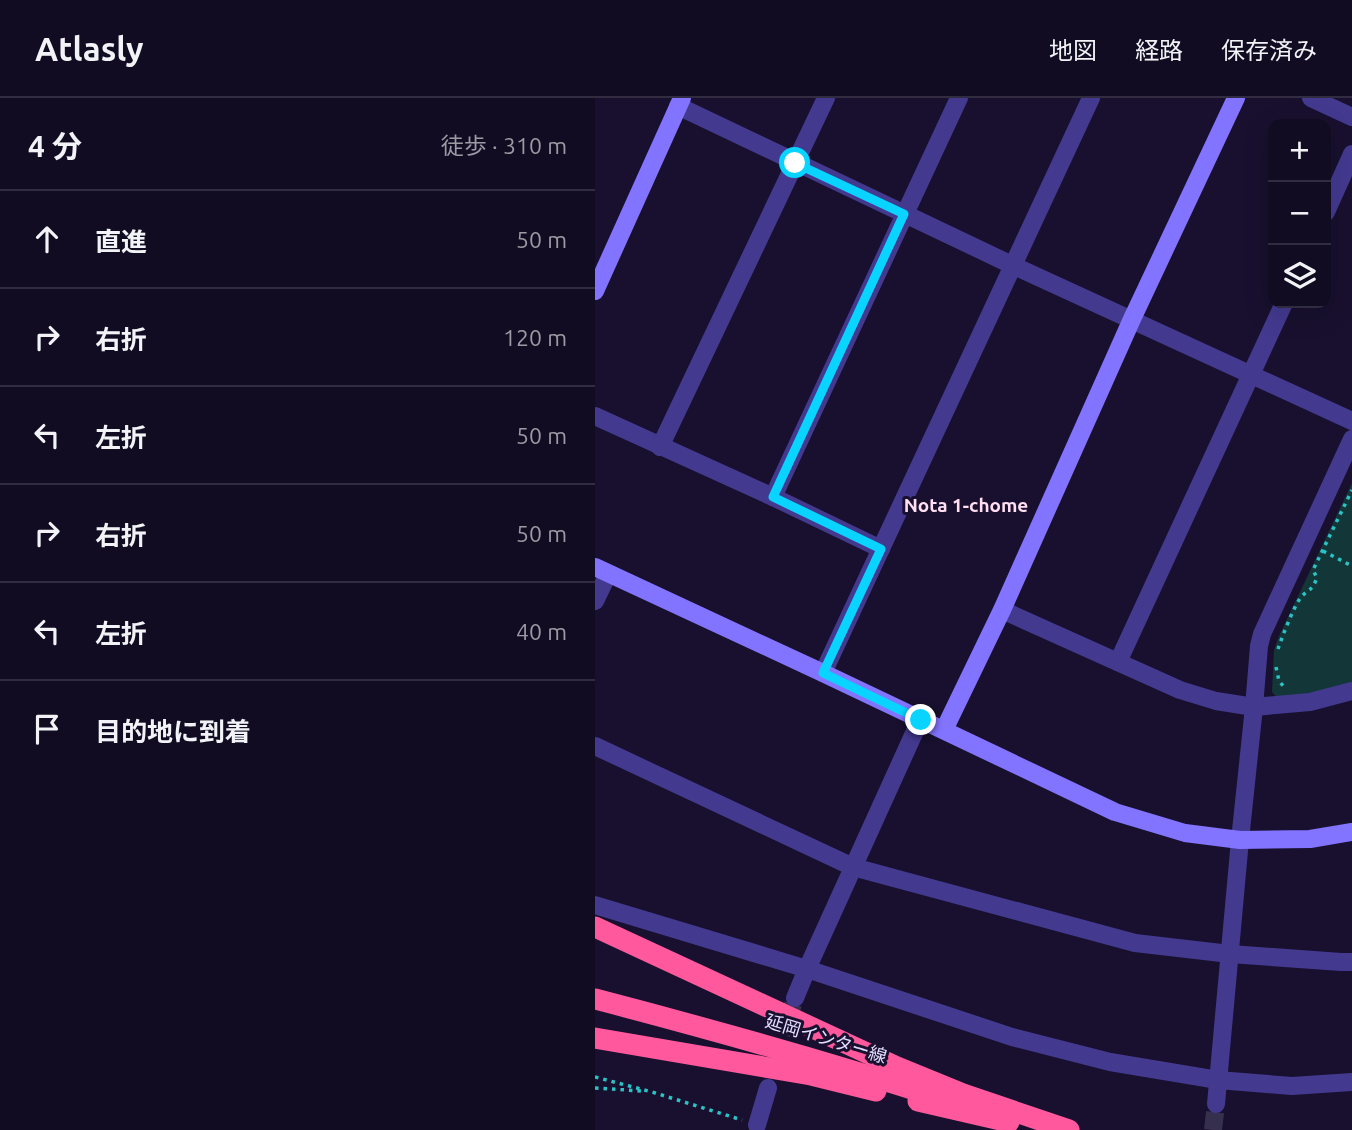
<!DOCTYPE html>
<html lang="ja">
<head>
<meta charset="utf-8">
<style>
  body { margin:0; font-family:Ubuntu,"Noto Sans JP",sans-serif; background:#1f1a2f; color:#f1f3f6 }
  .controls { position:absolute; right:21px; top:21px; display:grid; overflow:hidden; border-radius:14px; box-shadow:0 7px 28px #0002 }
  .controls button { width:63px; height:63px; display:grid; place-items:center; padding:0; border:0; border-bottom:2px solid #312c40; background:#120c22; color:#f1f3f6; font:35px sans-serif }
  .stop { position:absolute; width:21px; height:21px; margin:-16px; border:5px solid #09d4ff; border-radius:50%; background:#fff }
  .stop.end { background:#09d4ff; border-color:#fff; box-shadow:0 2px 7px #0008 }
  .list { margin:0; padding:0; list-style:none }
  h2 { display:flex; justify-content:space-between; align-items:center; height:91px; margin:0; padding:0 28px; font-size:30px }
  h2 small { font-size:23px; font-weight:400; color:#9c9ba5 }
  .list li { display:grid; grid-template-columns:46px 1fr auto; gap:21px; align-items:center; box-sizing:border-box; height:98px; padding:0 28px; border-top:2px solid #312c40 }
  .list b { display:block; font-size:26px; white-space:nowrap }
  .list em { font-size:23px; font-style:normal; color:#9c9ba5 }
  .icon { flex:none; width:38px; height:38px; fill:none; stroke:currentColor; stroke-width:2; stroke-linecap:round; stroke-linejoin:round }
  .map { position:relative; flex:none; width:757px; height:1032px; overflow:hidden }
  header { display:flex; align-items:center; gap:42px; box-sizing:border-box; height:98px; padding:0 35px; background:#120c22; border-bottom:2px solid #312c40 }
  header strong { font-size:33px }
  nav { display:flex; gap:38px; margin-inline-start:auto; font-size:24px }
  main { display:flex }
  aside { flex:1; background:#120c22 }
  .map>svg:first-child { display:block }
</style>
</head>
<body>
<header>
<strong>Atlasly</strong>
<nav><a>地図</a><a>経路</a><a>保存済み</a></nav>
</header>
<main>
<aside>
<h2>4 分<small>徒歩 · 310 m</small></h2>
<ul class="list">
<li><svg class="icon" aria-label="ahead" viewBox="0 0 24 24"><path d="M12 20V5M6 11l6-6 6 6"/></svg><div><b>直進</b></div><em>50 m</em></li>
<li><svg class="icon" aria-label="right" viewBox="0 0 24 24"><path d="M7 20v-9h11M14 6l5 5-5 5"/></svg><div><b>右折</b></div><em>120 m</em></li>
<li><svg class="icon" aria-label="left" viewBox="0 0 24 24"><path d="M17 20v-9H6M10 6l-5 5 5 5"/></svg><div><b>左折</b></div><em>50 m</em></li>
<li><svg class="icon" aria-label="right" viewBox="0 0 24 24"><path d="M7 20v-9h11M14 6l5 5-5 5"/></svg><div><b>右折</b></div><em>50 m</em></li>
<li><svg class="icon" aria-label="left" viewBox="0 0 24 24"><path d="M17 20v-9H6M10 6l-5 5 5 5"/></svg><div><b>左折</b></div><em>40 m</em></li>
<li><svg class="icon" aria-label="arrive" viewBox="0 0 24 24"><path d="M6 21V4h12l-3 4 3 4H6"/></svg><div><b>目的地に到着</b></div></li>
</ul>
</aside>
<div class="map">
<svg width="757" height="1032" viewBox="0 0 757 1032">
  <rect width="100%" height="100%" fill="#18102e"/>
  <polygon fill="#133738" points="757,385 757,587 700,599 682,600 677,594 679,552 684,538"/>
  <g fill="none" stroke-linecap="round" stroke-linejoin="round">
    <g stroke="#362f4d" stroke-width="18" stroke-dasharray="18 9" stroke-linecap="butt">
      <polyline points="181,963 198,906"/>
      <polyline points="618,1032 621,1006"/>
    </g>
    <g stroke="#2ac4c6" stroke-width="3.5" stroke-dasharray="3.5 5" stroke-linecap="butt">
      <polyline points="728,453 757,468"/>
      <path d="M683 551C687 539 700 505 707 498 716 489 716 494 722 480L718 472 757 392"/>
      <polyline points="681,569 684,583 690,590"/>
      <polyline points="0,979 57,994 147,1022"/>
      <polyline points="0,990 47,993"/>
    </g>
    <g stroke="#43398f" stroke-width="18">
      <polyline points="716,0 757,19"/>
      <polyline points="83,8 417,167 757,323"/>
      <polyline points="731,114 757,56"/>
      <polyline points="0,318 178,399 286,451"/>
      <polyline points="65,349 231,0"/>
      <polyline points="178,399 364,0"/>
      <polyline points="0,503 13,476"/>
      <polyline points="407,512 585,592 621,603 659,609 715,604 757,593"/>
      <polyline points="523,564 689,205"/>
      <polyline points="228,575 496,0"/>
      <polyline points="0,648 258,769 540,845 635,856 746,864 757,864"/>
      <polyline points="0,807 212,871 417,939 515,964 623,982 697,988 757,984"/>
      <polyline points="200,900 212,871 325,622"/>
      <polyline points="621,1006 645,742 659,609 664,548 667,536 757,341"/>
      <polyline points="162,1027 173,990"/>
    </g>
    <g stroke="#8274ff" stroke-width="18">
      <polyline points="0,193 87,0"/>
      <polyline points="0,469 228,575 520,714 590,735 645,742 715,741 757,734"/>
      <polyline points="349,632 407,512 537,221 641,0"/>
    </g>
    <g stroke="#ff589c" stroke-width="21">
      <polyline points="0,829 302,969 368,996 474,1032"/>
      <path d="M0 901C115 931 229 963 342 999"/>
      <polyline points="0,940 216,977 281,993"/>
      <polyline points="323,1003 414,1024"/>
    </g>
  </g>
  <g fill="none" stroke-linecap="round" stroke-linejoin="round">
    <polyline stroke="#09d4ff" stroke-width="9" points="200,65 309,116 178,399 286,451 228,575 326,622"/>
  </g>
  <g text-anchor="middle" stroke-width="6" stroke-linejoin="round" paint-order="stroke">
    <g font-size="18" fill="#e3ddff" stroke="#18102e">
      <text transform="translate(231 941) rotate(17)" y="6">延岡インター線</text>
    </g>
    <g font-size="19" font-weight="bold" fill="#ffdff1" stroke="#18102e">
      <text x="371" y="414">Nota 1-chome</text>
    </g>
  </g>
</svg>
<div class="controls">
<button>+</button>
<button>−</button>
<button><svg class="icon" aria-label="layers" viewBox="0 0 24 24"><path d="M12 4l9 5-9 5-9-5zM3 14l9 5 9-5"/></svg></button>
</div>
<div class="stop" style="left:200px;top:65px"></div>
<div class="stop end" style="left:326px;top:622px"></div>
</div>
</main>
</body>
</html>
